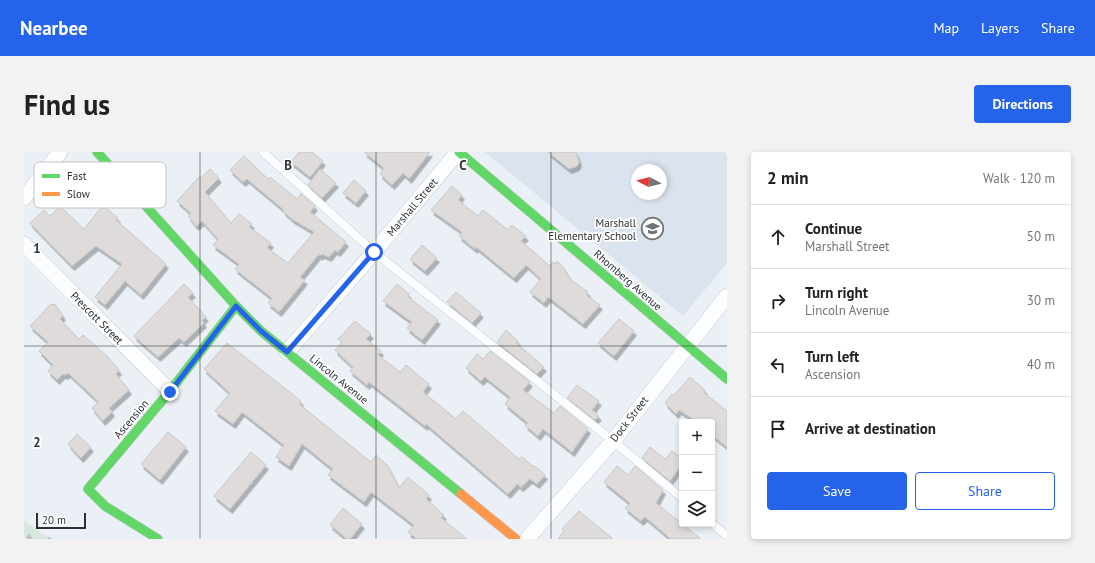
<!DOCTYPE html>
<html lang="en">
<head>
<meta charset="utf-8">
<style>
  body { margin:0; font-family:"PT Sans",sans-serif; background:#f2f2f2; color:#202124 }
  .controls { position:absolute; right:12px; bottom:12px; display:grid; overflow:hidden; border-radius:4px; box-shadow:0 2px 6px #0003 }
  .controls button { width:36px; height:36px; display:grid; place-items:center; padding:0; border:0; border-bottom:1px solid #e0e0e0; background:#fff; color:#202124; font:20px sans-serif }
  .compass { position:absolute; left:607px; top:12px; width:36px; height:36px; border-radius:50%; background:#fff; box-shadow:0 2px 6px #0003; rotate:277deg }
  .scale { position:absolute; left:12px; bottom:10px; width:50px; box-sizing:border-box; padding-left:4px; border:2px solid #2c2f33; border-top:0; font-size:11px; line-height:14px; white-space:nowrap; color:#2c2f33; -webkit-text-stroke:3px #fff; paint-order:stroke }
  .stop { position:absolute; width:12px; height:12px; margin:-9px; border:3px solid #2563eb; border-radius:50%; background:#fff }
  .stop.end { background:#2563eb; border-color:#fff; box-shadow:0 1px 4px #0008 }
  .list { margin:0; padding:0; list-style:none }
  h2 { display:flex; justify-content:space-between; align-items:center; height:52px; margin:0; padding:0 16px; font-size:17px }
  h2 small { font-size:13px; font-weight:400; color:#757577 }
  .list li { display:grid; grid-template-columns:26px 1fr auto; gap:12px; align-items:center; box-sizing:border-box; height:64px; padding:0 16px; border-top:1px solid #e0e0e0 }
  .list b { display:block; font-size:15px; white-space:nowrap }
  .list p { margin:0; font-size:13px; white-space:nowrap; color:#757577 }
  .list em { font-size:13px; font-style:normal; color:#757577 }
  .actions { display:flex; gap:8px; padding:12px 16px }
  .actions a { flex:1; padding:9px 0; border:1px solid #2563eb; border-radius:4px; text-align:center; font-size:14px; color:#2563eb }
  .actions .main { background:#2563eb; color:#fff }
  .icon { flex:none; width:22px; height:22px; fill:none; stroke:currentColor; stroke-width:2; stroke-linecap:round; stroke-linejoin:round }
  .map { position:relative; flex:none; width:703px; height:387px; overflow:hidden; border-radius:4px }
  header { display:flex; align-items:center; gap:24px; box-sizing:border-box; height:56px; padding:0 20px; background:#2563eb; color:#fff }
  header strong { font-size:19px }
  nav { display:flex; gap:22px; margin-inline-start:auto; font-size:14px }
  .intro { display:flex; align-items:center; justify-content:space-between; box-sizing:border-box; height:96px; padding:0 24px }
  h1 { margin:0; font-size:28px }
  .button { padding:10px 18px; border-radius:4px; background:#2563eb; color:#fff; font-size:14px; font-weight:700 }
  main { display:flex; gap:24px; padding:0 24px }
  aside { flex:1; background:#fff; border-radius:4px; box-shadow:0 2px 6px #0003 }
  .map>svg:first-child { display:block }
</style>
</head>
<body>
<header>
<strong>Nearbee</strong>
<nav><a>Map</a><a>Layers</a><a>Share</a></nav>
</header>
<div class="intro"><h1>Find us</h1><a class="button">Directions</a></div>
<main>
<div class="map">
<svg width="703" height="387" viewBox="0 0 703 387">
  <defs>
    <pattern id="forest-firs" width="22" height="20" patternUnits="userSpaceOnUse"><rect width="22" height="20" fill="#d7e8df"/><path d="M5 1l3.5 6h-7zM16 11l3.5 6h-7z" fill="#b9c7c0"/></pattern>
    <filter id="shadow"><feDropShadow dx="2.5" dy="4.5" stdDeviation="0" flood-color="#0004"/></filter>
  </defs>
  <rect width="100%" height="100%" fill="#ebf0f6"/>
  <path fill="#dbe3ef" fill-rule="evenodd" d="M461 0H703V111L659 164ZM613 18H637V42H613Z"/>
  <polygon fill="url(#forest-firs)" points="0,368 17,381 29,387 0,387"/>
  <g fill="#dedbda" stroke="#c7c7c9" filter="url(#shadow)">
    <polygon points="275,0 288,0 299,9 286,25 267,10"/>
    <polygon points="340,0 406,0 385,27 379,21 368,33 356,22 360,16"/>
    <polygon points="524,0 552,0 555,10 553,14 545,17"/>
    <polygon points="220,4 244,27 246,25 273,47 277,42 291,54 286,60 322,90 314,100 311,98 305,105 298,102 296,104 295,102 276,125 281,128 255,160 244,151 248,146 211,117 215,112 189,93 194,87 178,69 172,74 164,64 167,61 153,49 175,25 177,26 186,17 195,26 181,40 207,71 215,62 228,72 225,75 247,91 243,96 264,111 290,80 268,67 259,59 260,58 223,27 219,30 206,18"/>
    <polygon points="296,17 312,31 298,46 284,33"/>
    <polygon points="330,28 342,39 332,51 319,41"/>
    <polygon points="428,34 438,43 434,48 454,64 459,58 484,78 488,73 502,84 497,89 526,114 529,110 531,112 533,109 540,116 546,127 564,140 562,143 576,153 559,172 524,145 520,151 506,140 517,127 502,113 490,126 452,95 451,97 435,84 438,80 407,58"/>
    <polygon points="79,53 94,66 92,68 142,112 117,143 101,129 81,153 71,145 98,112 72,94 48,114 6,71 20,58 26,64 36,54 60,77"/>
    <polygon points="398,93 413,106 401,119 386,107"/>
    <polygon points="160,132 169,141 164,145 182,165 178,168 180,171 160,190 155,186 134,205 110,184"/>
    <polygon points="373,132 385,142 383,144 414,168 398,188 383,176 388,170 359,149"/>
    <polygon points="432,140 457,161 448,171 423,150"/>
    <polygon points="27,152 29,153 31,152 39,164 36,167 55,187 59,183 83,204 95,218 92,222 105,238 85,256 88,260 79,269 68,256 75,250 44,221 42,223 39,222 33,228 24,219 29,213 15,199 24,190 6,174"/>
    <polygon points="595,167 610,179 590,204 574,191"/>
    <polygon points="331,169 347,182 342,187 357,199 354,203 376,220 382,213 405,232 399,240 432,267 439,259 495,307 498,305 510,315 511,314 521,323 513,332 506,327 497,335 493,332 484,342 402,272 401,274 345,230 343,233 326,219 329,215 311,198 318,190 314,187"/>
    <polygon points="482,178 494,189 492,191 520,215 513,222 473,190"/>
    <polygon points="203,191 277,249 275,252 347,310 352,303 364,314 375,336 384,325 405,343 402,347 420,363 417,366 443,387 393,387 384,380 390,373 347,340 340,350 304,323 309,317 278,292 265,314 252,305 260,293 218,260 209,272 191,259 206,241 180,217"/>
    <polygon points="466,199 506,230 499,238 530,261 536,254 564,277 548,300 519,277 514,284 501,273 504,271 481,252 486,245 461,225 457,229 442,216 453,202 459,207"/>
    <polygon points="666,225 681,238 679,240 703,259 703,295 688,283 688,270 673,270 655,258 652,262 641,251 648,242 650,243"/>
    <polygon points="553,233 575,249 568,258 575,264 571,268 543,246"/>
    <polygon points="144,280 162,295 136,328 117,312"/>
    <polygon points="53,282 67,295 57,306 44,292"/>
    <polygon points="626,295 641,307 648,299 658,306 658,312 646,329 618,306"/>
    <polygon points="227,300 242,313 206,357 190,344"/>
    <polygon points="593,314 604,323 611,314 639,338 632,351 677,387 647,387 621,365 617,369 601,356 606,351 580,330"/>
    <polygon points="319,356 338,372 326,387 323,387 306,373"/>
    <polygon points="555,359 589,387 534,387 540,379 538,377"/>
  </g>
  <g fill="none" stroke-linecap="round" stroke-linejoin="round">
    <defs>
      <g id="lane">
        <polyline points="239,0 350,100 589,289 658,346"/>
        <polyline points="688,371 703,384"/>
      </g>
      <g id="street">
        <polyline points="0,46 36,0"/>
        <polyline points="0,92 146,239"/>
        <polyline points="263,200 350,100 434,0"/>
        <polyline points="503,387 589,289 703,144"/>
      </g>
      <g id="fast">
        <polyline points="73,0 212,154 237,179 437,342"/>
        <polyline points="435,0 703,227"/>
        <polyline points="134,387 81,354 64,337 146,239 212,154"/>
      </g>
      <polyline id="slow" points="437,342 492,387"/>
    </defs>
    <use href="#lane" stroke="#c7cbcf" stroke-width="9"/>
    <use href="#street" stroke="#c7cbcf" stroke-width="16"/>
    <use href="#fast" stroke="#c7cbcf" stroke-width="10"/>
    <use href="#slow" stroke="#c7cbcf" stroke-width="10"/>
    <use href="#lane" stroke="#fcfdfe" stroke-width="8"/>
    <use href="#street" stroke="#fcfdfe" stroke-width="15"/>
    <use href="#fast" stroke="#63d668" stroke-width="9"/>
    <use href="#slow" stroke="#ff974d" stroke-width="9"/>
  </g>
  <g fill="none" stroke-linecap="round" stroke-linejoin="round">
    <polyline stroke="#2563eb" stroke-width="5" points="146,240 212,154 237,179 263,200 350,100"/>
  </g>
  <path fill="none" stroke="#2c2f33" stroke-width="1" stroke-opacity="0.55" d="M176 0V387M352 0V387M527 0V387M0 194H703"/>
  <defs>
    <symbol id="school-ring" viewBox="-11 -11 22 22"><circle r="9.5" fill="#fff" stroke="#6f7377" stroke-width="1.5"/><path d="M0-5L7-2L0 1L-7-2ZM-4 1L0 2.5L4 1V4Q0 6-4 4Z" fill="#6f7377"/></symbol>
  </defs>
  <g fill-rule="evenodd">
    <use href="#school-ring" x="616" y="64" width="25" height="25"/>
  </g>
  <g text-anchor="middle" stroke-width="3.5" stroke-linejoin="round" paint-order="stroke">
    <g font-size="11" fill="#2c2f33" stroke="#fff">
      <text transform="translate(388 55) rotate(-50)" y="4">Marshall Street</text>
      <text transform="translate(604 128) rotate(41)" y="4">Rhomberg Avenue</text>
      <text transform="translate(73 166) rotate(45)" y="4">Prescott Street</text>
      <text transform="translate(315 227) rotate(39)" y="4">Lincoln Avenue</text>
      <text transform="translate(107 267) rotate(-50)" y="4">Ascension</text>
      <text transform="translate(605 267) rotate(-52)" y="4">Dock Street</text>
    </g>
    <g font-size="11" fill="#2c2f33" stroke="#fff" text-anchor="end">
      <text x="612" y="75">Marshall<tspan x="612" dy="13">Elementary School</tspan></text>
    </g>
  </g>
  <rect x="10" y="10" width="132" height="46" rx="6" fill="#fff" stroke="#c0c1c2" stroke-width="1"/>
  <rect x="18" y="22" width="18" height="4" fill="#63d668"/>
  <rect x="18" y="40" width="18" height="4" fill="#ff974d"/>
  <g font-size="11" fill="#2c2f33">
    <text x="43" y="28">Fast</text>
    <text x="43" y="46">Slow</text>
  </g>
  <g font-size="13" text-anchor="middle" font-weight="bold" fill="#2c2f33" stroke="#fff" stroke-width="3.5" stroke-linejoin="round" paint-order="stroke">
    <text x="264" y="18">B</text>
    <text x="439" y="18">C</text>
    <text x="13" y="101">1</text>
    <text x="13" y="295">2</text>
  </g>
</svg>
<div class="controls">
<button>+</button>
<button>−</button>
<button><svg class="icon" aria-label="layers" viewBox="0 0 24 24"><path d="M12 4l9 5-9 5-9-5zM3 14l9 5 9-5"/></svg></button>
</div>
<svg class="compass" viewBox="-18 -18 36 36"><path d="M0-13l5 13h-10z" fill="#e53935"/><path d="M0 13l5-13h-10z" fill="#757577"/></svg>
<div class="scale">20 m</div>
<div class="stop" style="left:350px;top:100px"></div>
<div class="stop end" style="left:146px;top:240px"></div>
</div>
<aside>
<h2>2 min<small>Walk · 120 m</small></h2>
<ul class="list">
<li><svg class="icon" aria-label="ahead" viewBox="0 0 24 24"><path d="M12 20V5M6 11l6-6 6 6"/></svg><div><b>Continue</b><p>Marshall Street</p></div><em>50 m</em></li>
<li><svg class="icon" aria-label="right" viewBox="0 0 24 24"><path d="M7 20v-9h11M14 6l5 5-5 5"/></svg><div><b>Turn right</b><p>Lincoln Avenue</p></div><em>30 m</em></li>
<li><svg class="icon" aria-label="left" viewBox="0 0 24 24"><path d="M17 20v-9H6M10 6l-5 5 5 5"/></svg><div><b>Turn left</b><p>Ascension</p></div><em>40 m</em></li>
<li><svg class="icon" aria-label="arrive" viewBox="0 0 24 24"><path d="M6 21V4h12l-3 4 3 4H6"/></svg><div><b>Arrive at destination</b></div></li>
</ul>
<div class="actions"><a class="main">Save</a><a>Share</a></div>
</aside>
</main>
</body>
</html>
